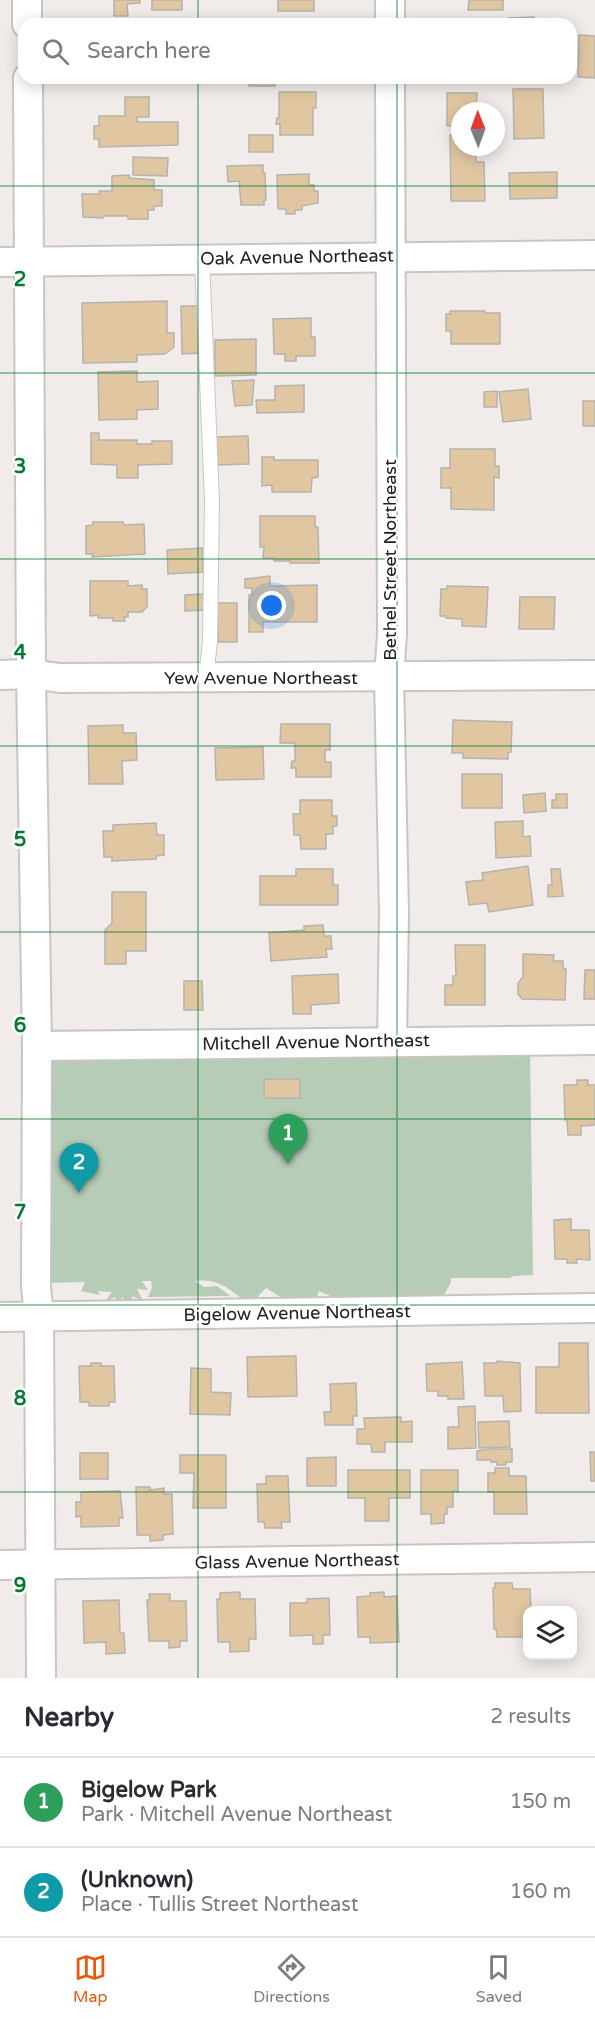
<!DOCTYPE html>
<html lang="en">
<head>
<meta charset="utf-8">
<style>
  body { margin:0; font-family:"Varela Round",sans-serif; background:#f2f2f3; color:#2b2b33 }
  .controls { position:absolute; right:18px; bottom:18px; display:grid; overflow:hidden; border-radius:12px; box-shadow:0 3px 15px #0003 }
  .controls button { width:54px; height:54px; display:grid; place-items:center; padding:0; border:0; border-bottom:2px solid #e1e1e2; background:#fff; color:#2b2b33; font:30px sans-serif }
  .compass { position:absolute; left:451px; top:102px; width:54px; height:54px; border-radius:50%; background:#fff; box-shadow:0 3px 15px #0003; rotate:359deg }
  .you { position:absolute; left:272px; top:606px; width:21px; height:21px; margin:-15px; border:4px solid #fff; border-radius:50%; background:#1a73e8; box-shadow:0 0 0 9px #1a73e833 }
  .badge { display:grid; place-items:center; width:39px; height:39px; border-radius:50%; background:#ea580c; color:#fff; font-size:20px; font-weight:700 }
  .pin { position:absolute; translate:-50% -50px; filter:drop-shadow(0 2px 3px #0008) }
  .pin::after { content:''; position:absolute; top:32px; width:21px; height:18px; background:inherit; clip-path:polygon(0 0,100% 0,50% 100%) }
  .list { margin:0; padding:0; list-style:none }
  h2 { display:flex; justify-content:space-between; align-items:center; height:78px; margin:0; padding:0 24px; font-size:26px }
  h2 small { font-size:20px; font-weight:400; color:#7c7c81 }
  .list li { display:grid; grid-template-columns:39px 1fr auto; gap:18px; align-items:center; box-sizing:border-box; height:90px; padding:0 24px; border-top:2px solid #e1e1e2 }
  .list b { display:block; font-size:22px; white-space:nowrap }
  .list p { margin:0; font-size:20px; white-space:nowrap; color:#7c7c81 }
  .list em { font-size:20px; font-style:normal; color:#7c7c81 }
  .icon { flex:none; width:33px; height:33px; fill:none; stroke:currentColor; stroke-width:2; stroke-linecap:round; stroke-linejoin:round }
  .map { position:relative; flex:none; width:595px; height:1678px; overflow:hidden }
  .search { position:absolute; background:#fff; box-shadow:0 3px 15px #0003; left:18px; right:18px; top:18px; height:66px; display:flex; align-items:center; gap:15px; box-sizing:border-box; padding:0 21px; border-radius:18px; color:#7c7c81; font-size:22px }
  .sheet { height:258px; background:#fff }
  nav { display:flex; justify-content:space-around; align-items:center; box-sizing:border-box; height:84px; border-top:2px solid #e1e1e2; background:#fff; font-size:16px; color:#7c7c81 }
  nav a { display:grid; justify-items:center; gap:3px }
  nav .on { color:#ea580c }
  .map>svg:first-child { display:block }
</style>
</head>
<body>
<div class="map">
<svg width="595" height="1678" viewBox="0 0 595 1678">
  <rect width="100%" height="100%" fill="#f1ecea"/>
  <path fill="#b6ccb7" d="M530 1047 533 1275 513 1276 510 1278H451V1282L443 1297 351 1305 319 1291 316 1299 295 1306 266 1288 250 1305C231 1291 220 1278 195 1281L204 1287 217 1286 230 1296 148 1297 152 1288 151 1281H142L148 1290 137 1289 143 1301 132 1296V1306L122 1297 119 1309 115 1297 104 1303 112 1292 98 1291 100 1295 81 1291 85 1282 46 1283 42 1053Z"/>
  <g fill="#e0c7a1" stroke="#b5b3af" stroke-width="1.5">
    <polygon points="114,0 140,0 140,3 127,4 128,16 114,16"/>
    <rect x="152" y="0" width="30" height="10"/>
    <rect x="278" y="0" width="36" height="11"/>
    <polygon points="469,0 503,0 503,10 468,10"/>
    <polygon points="534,17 535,24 508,24 508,18"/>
    <polygon points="579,35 595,36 595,78 578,77"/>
    <rect x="249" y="78" width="26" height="8"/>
    <polygon points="513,89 543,89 544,138 514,139"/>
    <polygon points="279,92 316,92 316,108 313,108 313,135 280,135 280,124 276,124 277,118 279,118"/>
    <polygon points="447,93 477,93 476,111 460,111 460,126 447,126"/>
    <polygon points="125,97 149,97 149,117 137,117 137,122 178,122 178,145 99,147 99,139 94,139 94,126 99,126 99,116 125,116"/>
    <polygon points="460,134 460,147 476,147 476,162 484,162 485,201 451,201 450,135"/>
    <rect x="249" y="135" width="24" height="17"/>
    <polygon points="133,157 168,158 167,176 133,175"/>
    <polygon points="263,165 263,173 265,173 266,200 264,200 264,205 241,205 239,181 228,182 227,166"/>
    <polygon points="557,172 557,198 510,199 509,173"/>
    <polygon points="309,174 309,185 314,185 314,191 318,191 318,203 302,206 302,210 295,210 295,214 286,214 286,209 278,209 277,175"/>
    <polygon points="129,175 129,178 154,180 154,190 162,190 162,206 154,206 154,210 148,210 148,219 128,219 128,216 103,216 103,218 83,217 82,194 100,194 99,191 112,191 112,176"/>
    <polygon points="167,301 167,333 174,333 174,347 165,354 137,355 137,362 83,363 82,303"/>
    <polygon points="181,306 200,306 201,353 182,354"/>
    <polygon points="450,311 485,311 485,313 500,313 500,344 451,344 451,331 446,331 446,314 450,314"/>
    <polygon points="311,318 311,337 315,337 315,356 296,356 296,361 285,361 285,354 274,354 273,319"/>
    <polygon points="256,339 256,375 215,376 215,340"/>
    <polygon points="137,371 137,382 158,381 158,409 137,410 137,419 99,420 98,372"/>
    <polygon points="254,380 252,405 235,406 232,381"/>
    <polygon points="304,385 304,412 257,413 256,400 275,400 275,386"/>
    <polygon points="528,389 531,419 503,422 499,392"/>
    <polygon points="497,391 497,407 484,407 484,392"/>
    <rect x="583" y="401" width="12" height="25"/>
    <polygon points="91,433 99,433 99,440 137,440 137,444 152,444 152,441 172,441 172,464 138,465 138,478 117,478 117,465 91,464"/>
    <polygon points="248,436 249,464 216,465 216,437"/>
    <polygon points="450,449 495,449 495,466 499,466 499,478 494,477 494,510 451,509 451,488 441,488 441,468 450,468"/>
    <polygon points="262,457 274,457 274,460 318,460 318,477 312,478 311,492 272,492 272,485 262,486"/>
    <polygon points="260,516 315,516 315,527 318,527 319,563 290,563 290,561 274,561 274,558 263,558 264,547 260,547"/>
    <polygon points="93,522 123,522 124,525 144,524 145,554 92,557 93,554 86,554 86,526 93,525"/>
    <polygon points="202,548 203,572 168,574 167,550"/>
    <polygon points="270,576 270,586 317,585 317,622 263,622 263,632 249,632 249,595 252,595 252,588 245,588 245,579"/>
    <polygon points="90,581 128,581 128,586 142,585 142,589 147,589 147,607 142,612 128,612 128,617 124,617 125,621 113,621 113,618 98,618 98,615 90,616"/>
    <polygon points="447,586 488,587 486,627 462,626 462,619 446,618 446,616 440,616 441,589 447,589"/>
    <polygon points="205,594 205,610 185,611 185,595"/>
    <polygon points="520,597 555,597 554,629 519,629"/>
    <polygon points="217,603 237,603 237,642 218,642"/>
    <polygon points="453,720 512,722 511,752 508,753 508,759 463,758 463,753 452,753"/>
    <polygon points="281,724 330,724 330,750 325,750 325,762 331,762 331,777 296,777 296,768 291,768 292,761 295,761 295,743 280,743"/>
    <polygon points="123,725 123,733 136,733 137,760 122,761 123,784 89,784 88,726"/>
    <polygon points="263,747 264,779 216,780 215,748"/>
    <rect x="462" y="774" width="40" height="34"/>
    <polygon points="545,793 546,811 524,813 523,795"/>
    <polygon points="556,794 567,794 567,808 552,808 552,800 556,800"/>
    <polygon points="300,800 332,800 332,816 337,816 337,826 333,826 333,834 326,834 326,849 301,849 300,835 294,835 293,814 300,814"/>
    <polygon points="523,821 523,837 530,836 531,856 496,858 495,822"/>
    <polygon points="156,823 157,835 164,835 164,855 156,856 156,859 112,861 112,857 104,857 103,831 113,831 113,825"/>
    <polygon points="528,866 533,905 489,912 487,903 469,905 466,882 483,880 482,873"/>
    <polygon points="296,869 333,869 333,885 338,885 338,905 260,905 260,876 296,876"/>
    <polygon points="551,869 560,869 563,896 548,897 548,885 552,885"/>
    <polygon points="112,892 146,892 146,951 126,951 126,964 105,964 105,930 112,923"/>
    <polygon points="323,925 324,936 331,936 332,949 326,949 327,957 271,961 269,933 304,930 304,926"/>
    <polygon points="455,945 485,945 485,1005 445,1005 445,985 453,985 453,976 456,976"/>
    <polygon points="523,954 554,955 553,961 563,961 563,969 566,969 565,1000 522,999 518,994 518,983 523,977"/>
    <polygon points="585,970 595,970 595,999 584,999"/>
    <polygon points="338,974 339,1003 311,1005 311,1014 293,1014 292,976"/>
    <polygon points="184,981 202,981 203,1010 184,1010"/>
    <rect x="264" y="1079" width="36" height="19"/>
    <polygon points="577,1080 588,1080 588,1085 595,1085 595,1125 581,1126 581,1135 568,1135 567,1120 565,1120 564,1085 577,1085"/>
    <polygon points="571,1219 571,1230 589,1230 590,1260 576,1259 577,1263 567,1263 567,1259 555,1259 554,1220"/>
    <polygon points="559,1343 588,1343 589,1413 536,1413 536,1367 559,1367"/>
    <polygon points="296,1356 297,1396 248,1397 247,1357"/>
    <polygon points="497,1361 520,1363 521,1411 504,1412 503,1396 485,1396 484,1363 497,1363"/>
    <polygon points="462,1362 464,1399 448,1399 448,1396 438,1396 438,1391 427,1391 426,1364"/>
    <polygon points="91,1363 101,1363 101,1366 114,1366 115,1402 109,1402 109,1406 89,1406 89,1402 80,1402 79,1366 91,1366"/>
    <polygon points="191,1368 211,1369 211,1392 231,1393 230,1415 190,1414"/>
    <polygon points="356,1383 357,1416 353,1416 353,1425 325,1425 324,1412 331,1412 330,1384"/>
    <polygon points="475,1406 476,1448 448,1449 448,1427 459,1427 458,1407"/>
    <polygon points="401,1417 401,1422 412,1421 412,1442 385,1442 385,1452 372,1452 371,1444 357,1444 357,1429 365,1429 364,1418"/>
    <polygon points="509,1421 510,1447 479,1448 478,1422"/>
    <polygon points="490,1449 512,1449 512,1462 506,1462 506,1465 497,1465 497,1462 491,1462 491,1460 477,1460 477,1451"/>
    <polygon points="590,1452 595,1452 595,1481 591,1481"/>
    <rect x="80" y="1453" width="28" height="26"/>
    <polygon points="180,1455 226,1455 226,1508 193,1508 194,1473 180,1473"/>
    <polygon points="336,1457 336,1486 307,1486 307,1458"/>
    <polygon points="495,1468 509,1468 509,1476 526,1476 527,1514 494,1514 494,1492 488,1492 488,1473 495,1473"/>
    <polygon points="348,1470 410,1470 410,1498 389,1498 389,1521 365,1521 365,1498 348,1498"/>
    <polygon points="421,1470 458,1470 458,1492 453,1491 453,1507 447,1507 447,1514 444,1514 444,1523 431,1524 431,1514 421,1514"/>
    <polygon points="266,1476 288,1476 290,1522 281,1522 282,1528 265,1528 264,1522 258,1522 257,1484 266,1484"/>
    <polygon points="136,1487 150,1487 150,1490 164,1488 164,1494 172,1494 173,1534 163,1535 163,1540 150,1541 150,1535 137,1535"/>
    <polygon points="120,1491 123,1518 119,1518 119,1526 81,1527 81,1516 76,1517 76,1502 81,1502 81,1492"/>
    <polygon points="495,1583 512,1583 513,1589 530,1589 531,1610 528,1610 528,1637 497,1637 496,1629 494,1629 493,1588 495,1588"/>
    <polygon points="240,1592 240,1599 255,1599 256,1639 249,1639 249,1651 230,1652 230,1642 218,1642 217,1599 220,1599 220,1593"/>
    <polygon points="384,1592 384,1597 397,1596 399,1642 370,1643 370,1637 358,1637 357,1597 370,1596 370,1593"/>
    <polygon points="149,1594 170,1594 170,1601 186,1601 187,1641 180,1641 180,1647 169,1648 169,1641 149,1641 147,1600 150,1600"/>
    <polygon points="329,1598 330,1635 323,1635 323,1644 313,1644 313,1635 290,1636 290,1603 307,1603 307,1599"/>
    <polygon points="119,1600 120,1633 124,1633 125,1653 106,1654 106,1642 84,1643 83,1601"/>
  </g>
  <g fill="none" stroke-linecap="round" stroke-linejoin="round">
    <defs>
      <polyline id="service" points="202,258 212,501 210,641 206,678"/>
      <g id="minor">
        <polyline points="27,0 27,24"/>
        <polyline points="390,0 390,24"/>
        <polyline points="28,78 31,674 37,1046 36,1286 39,1317 41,1678"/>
        <polyline points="390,78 392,634 389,677 394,912 392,1041"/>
        <polyline points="0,262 595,255"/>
        <polyline points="0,675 31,674 60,678 595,675"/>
        <polyline points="37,1046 595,1040"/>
        <polyline points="0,1317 595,1308"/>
        <polyline points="0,1565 595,1557"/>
      </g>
    </defs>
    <use href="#service" stroke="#c9c5c2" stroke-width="16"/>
    <use href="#minor" stroke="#c9c5c2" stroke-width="32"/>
    <use href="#service" stroke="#fff" stroke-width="14"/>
    <use href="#minor" stroke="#fff" stroke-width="28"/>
  </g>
  <path fill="none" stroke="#047a30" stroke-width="1.5" stroke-opacity="0.55" d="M198 0V24M397 0V24M198 78V1678M397 78V1678M0 186H595M0 373H595M0 559H595M0 746H595M0 932H595M0 1119H595M0 1305H595M0 1492H595"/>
  <g text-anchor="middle" stroke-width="5" stroke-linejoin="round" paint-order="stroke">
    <g font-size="18" fill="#21201f" stroke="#fff">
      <text transform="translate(297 257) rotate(-1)" y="6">Oak Avenue Northeast</text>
      <text transform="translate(390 560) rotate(-90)" y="6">Bethel Street Northeast</text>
      <text x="261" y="684">Yew Avenue Northeast</text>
      <text transform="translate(316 1042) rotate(-1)" y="6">Mitchell Avenue Northeast</text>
      <text transform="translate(297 1313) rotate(-1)" y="6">Bigelow Avenue Northeast</text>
      <text transform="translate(297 1561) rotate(-1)" y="6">Glass Avenue Northeast</text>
    </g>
  </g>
  <g font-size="20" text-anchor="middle" font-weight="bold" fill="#047a30" stroke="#fff" stroke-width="5" stroke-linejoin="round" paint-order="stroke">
    <text x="20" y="286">2</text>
    <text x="20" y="473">3</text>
    <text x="20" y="659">4</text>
    <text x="20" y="846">5</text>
    <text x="20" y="1032">6</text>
    <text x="20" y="1219">7</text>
    <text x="20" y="1405">8</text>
    <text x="20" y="1592">9</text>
  </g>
</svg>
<div class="controls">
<button><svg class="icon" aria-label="layers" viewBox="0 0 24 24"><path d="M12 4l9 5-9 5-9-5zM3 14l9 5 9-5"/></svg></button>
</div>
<svg class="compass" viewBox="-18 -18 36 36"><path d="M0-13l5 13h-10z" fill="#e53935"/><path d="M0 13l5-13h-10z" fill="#7c7c81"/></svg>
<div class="you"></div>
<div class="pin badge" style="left:288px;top:1164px;background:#2e9e5b">1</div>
<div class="pin badge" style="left:79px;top:1193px;background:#0f9aa8">2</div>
<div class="search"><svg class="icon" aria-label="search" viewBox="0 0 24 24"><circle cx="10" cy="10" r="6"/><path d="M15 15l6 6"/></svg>Search here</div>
</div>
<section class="sheet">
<h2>Nearby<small>2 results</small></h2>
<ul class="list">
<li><span class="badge" style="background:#2e9e5b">1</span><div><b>Bigelow Park</b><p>Park · Mitchell Avenue Northeast</p></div><em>150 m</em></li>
<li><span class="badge" style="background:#0f9aa8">2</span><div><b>(Unknown)</b><p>Place · Tullis Street Northeast</p></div><em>160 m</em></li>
</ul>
</section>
<nav>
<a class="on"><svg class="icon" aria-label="map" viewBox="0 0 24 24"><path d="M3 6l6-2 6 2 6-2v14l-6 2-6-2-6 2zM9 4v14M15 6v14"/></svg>Map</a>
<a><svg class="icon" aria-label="directions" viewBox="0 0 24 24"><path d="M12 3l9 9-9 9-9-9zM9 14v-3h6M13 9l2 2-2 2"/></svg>Directions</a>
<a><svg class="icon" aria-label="saved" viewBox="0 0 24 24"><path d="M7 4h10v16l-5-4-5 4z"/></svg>Saved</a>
</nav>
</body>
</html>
